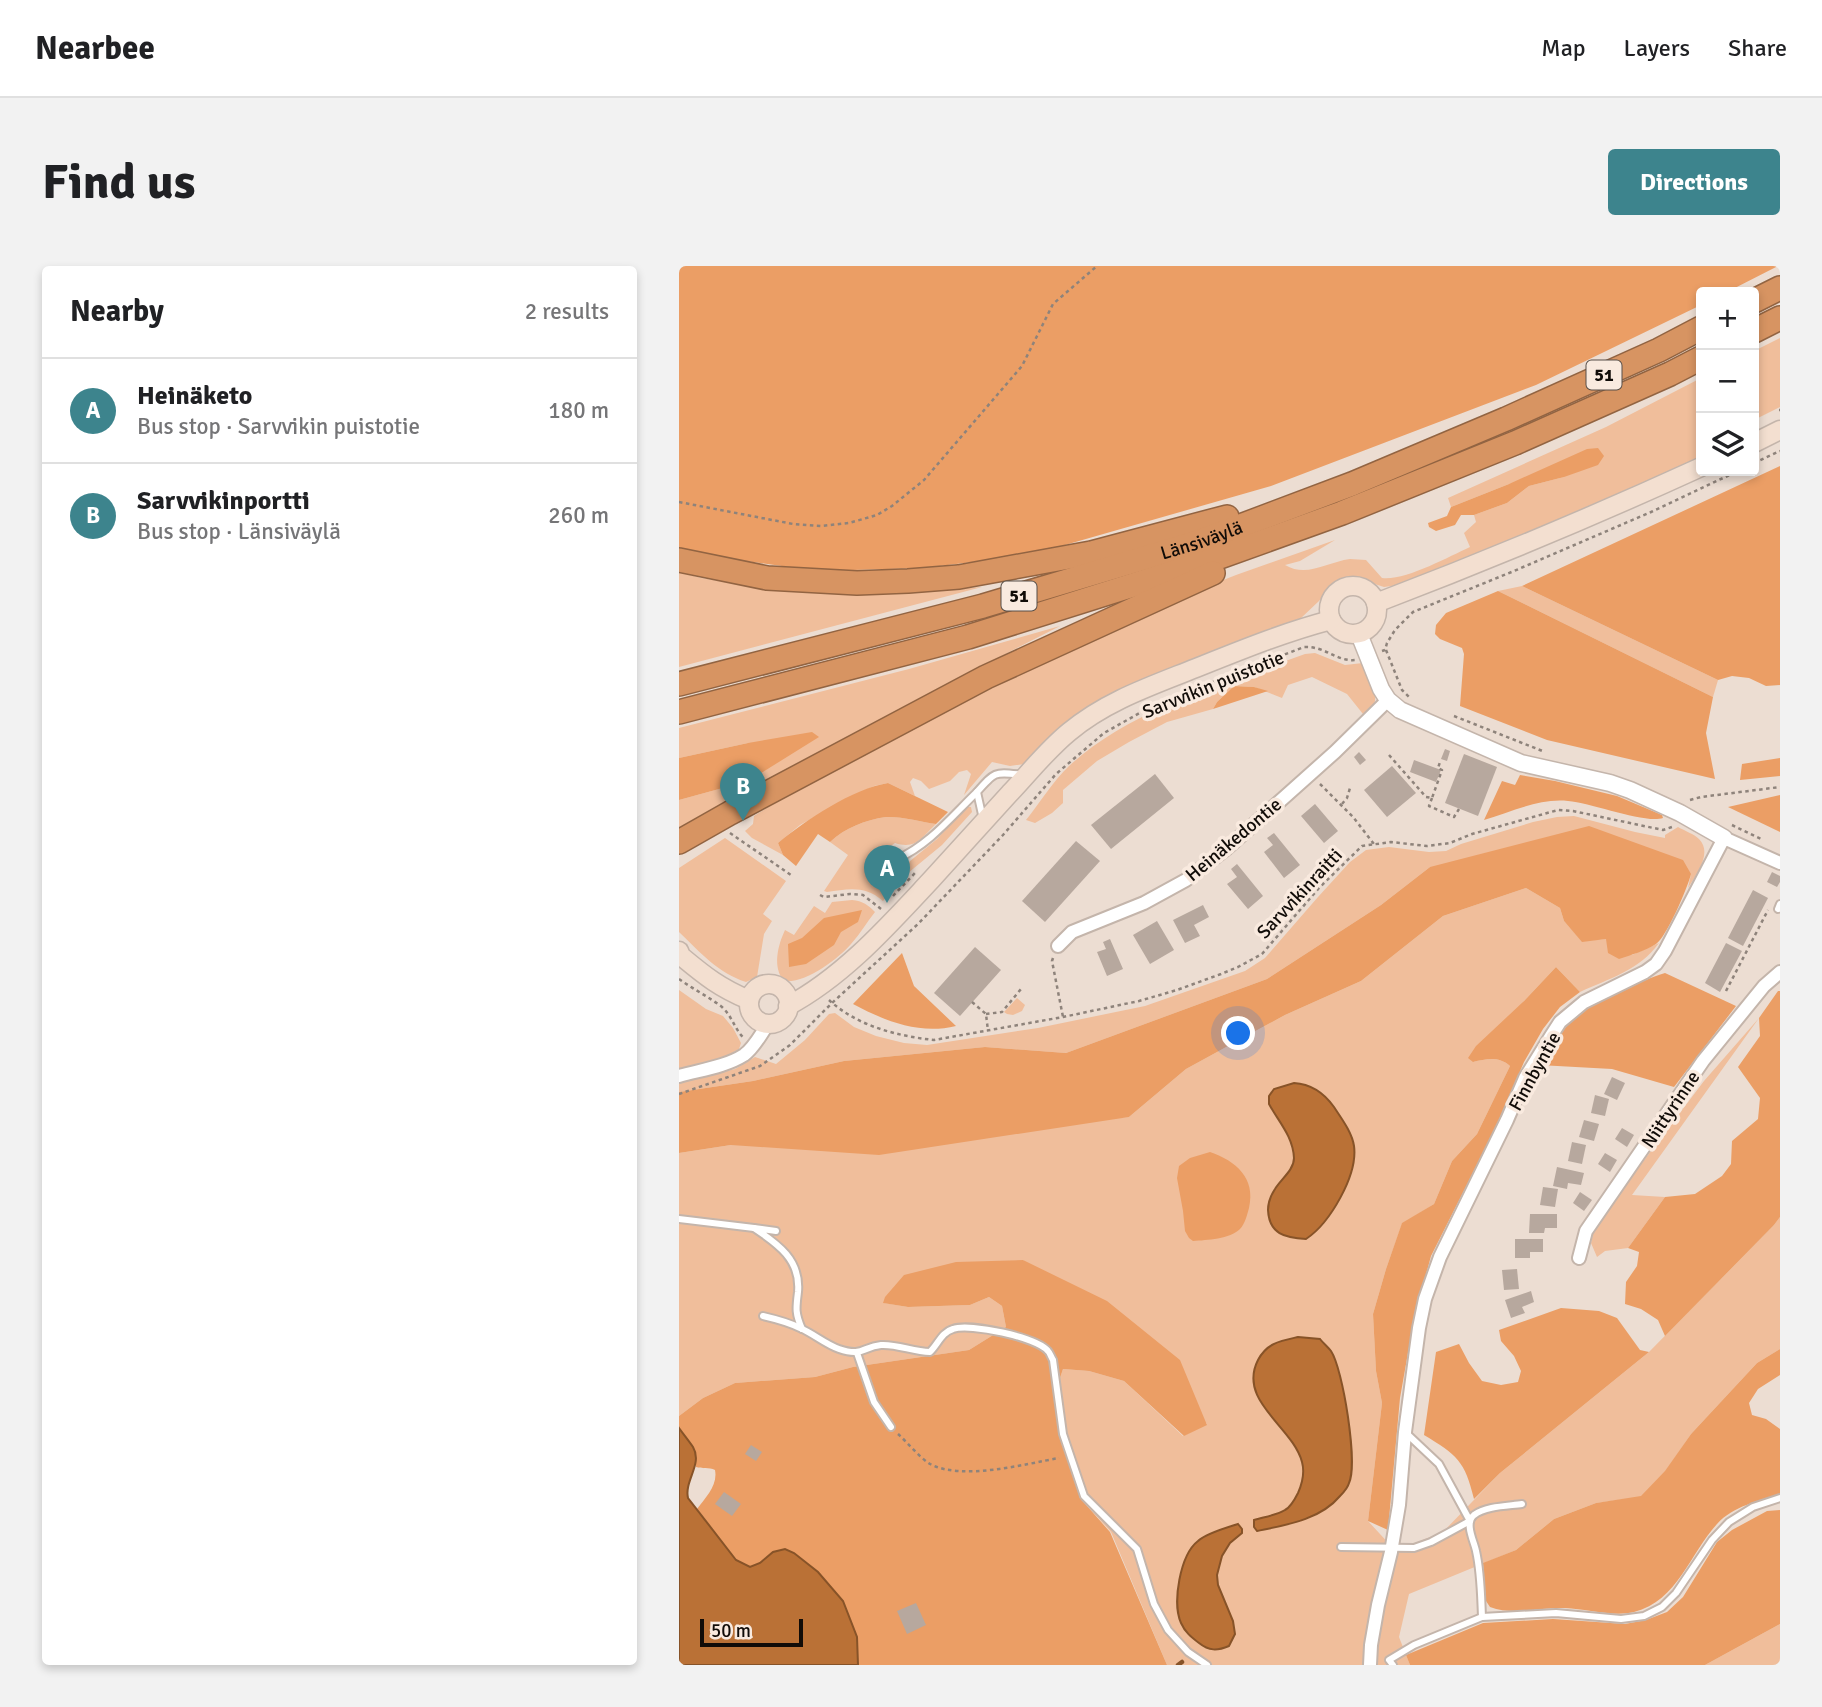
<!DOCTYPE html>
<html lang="en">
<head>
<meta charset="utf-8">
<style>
  body { margin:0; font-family:Signika,sans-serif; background:#f2f2f2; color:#202124 }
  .controls { position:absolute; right:21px; top:21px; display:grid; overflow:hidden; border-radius:7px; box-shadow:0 4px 10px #0003 }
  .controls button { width:63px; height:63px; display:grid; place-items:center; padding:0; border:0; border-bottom:2px solid #e0e0e0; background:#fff; color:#202124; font:35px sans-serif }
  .scale { position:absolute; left:21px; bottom:18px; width:103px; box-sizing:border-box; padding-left:7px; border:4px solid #110c08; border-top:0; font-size:19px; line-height:24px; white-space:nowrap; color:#110c08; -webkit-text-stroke:5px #f9eadf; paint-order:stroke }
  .you { position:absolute; left:560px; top:768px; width:24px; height:24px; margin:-18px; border:5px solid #fff; border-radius:50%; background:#1a73e8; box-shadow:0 0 0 10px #1a73e833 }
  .badge { display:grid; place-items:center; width:46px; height:46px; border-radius:50%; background:#3d848d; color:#fff; font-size:23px; font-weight:700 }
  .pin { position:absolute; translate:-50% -58px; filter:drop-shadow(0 2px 4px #0008) }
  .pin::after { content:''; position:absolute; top:37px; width:24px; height:21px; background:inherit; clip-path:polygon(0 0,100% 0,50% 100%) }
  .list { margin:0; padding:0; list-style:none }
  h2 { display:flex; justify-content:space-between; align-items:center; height:91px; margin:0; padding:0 28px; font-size:30px }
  h2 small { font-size:23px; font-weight:400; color:#757577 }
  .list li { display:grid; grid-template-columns:46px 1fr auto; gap:21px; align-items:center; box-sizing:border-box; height:105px; padding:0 28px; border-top:2px solid #e0e0e0 }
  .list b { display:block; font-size:26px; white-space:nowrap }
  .list p { margin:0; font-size:23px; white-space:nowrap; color:#757577 }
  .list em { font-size:23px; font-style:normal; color:#757577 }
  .icon { flex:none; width:38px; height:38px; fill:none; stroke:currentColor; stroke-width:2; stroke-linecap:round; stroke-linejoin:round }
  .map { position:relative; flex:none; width:1101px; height:1399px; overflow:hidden; border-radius:7px }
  header { display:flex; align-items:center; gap:42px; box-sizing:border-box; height:98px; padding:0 35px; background:#fff; border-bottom:2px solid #e0e0e0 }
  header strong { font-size:33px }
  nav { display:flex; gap:38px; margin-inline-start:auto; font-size:24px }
  .intro { display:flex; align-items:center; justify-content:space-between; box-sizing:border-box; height:168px; padding:0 42px }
  h1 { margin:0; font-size:49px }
  .button { padding:18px 32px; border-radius:7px; background:#3d848d; color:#fff; font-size:24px; font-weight:700 }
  main { display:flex; gap:42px; padding:0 42px }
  aside { flex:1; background:#fff; border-radius:7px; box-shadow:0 4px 10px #0003 }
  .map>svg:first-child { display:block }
</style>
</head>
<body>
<header>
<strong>Nearbee</strong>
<nav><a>Map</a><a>Layers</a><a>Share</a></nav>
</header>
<div class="intro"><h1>Find us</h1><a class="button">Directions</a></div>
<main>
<aside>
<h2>Nearby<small>2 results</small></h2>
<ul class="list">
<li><span class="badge">A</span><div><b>Heinäketo</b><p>Bus stop · Sarvvikin puistotie</p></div><em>180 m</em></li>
<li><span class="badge">B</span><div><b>Sarvvikinportti</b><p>Bus stop · Länsiväylä</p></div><em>260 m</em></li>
</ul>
</aside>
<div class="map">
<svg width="1101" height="1399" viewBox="0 0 1101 1399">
  <rect width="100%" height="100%" fill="#ecddd2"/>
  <g fill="#f0be9b">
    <polygon points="1101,72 1101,141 1075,154 1075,85"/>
    <path d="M1022 112V193L827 278 720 319 705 321 677 312H668L654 317 640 335 621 353 476 408 441 424 345 498 331 500 313 496 285 529 292 508 288 504 280 506 271 515 250 523 242 515 234 512 231 516 236 530 209 517 195 520 158 538 121 559 99 577 104 589 73 572 66 565 74 558 75 550 126 518 336 405 446 353 557 309 656 274 621 295 606 299C628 312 648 296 671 293 676 293 682 294 687 294L703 312C726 315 769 291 791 281L785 267 797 256 795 249 828 237 850 220 885 211 830 218 772 241 769 232 927 161Z"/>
    <polygon points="0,306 22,312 96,324 173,329 303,321 0,401"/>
    <polygon points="843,320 1039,414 1034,431 819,325"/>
    <polygon points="381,360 332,385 0,566 0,534 51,520 69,477 0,492 0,462 230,403"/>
    <path d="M636 387 666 399 684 397C690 412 708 441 684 448L668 428 633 411 609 419 603 432 575 421 555 420 538 436 534 443 488 456 450 476 418 495 384 524V537L373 547 356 557 347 554C360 538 375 514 390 500 453 442 547 417 626 388Z"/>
    <path d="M287 541H292L293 546 263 579 229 607 204 635C186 619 169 623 148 626L145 625 169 589 151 576C166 562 186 554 207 551 221 550 243 556 257 558 243 571 237 584 216 577L196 591 214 609 258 573Z"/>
    <path d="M895 550 956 566 986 572V569L999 561C1006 565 1015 568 1020 573 1034 587 1017 609 1009 622L1012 608 751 601 702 639 588 713 387 787 306 781 165 795 74 815 0 826V817L56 803 76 791 97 798 126 774 150 748 156 747 175 761 197 770 225 777 248 779 359 762 466 740 566 705 586 692 639 631 671 596 687 584 710 581 750 586 767 585 782 578 854 556 878 551Z"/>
    <path d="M46 572 107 615 84 648 93 655 85 668 78 711 67 716C39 707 21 686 0 666V602Z"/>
    <path d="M847 622 881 642 885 655 903 675 927 673 953 689 980 677C961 704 929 713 901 726L877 701 845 735 794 796C808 793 819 790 831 800L798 868 773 895 755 938 723 958 707 1003 694 1048 697 1105 703 1137 689 1255 713 1281V1286L764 1266 821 1207 970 1086 1095 959 1101 951V1083L1078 1097 1012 1168 986 1206 962 1231 917 1237 875 1253 837 1284 730 1328 720 1371 731 1399H488L432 1266 401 1232 381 1166 376 1127 384 1103 410 1105 445 1115 504 1170 528 1158 344 994 205 1037 229 1041 291 1039 310 1031 323 1040 327 1061 290 1084 174 1101 136 1111 56 1117 24 1132 0 1150V887L52 879 450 851 507 803 606 749 682 715 764 650Z"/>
    <path d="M173 634C184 635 189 639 196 646 188 656 181 668 172 678 159 693 126 718 105 715 93 701 99 679 106 664L115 669 135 640 146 647 153 636Z"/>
    <polygon points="0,724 27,743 44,750 54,762 62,777 60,783 48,790 0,803"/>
    <polygon points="338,732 346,739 343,745 334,749 328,748 325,746"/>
    <polygon points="1080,752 953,929 986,931 949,982 926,985 918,991 912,977 914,968 944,922 1025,815"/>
    <polygon points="1101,1358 1101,1399 1026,1399"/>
  </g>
  <g fill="#eb9e65">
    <polygon points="0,0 1099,0 1048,26 1022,26 1022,39 857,119 592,220 351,289 244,302 139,305 15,288 0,284"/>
    <polygon points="919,182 925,190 919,199 885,211 850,220 828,237 795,249 782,249 776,259 757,265 750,261 749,257 768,250 772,241 830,218 908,183"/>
    <polygon points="1101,200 1101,419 1087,420 1070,412 1053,410 1039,414 843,320"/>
    <polygon points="819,325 1034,431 1027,467 1036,513 868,474 781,440 785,388 783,382 761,373 756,368 757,359 767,347"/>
    <polygon points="555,420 575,421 589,425 534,443 538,436"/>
    <polygon points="133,466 140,471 79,509 51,520 0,534 0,492 69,477"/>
    <polygon points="1101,492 1101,510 1061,514 1063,498"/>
    <path d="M841 509 876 515 938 530 983 549 984 552C966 558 913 537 889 535 860 532 832 546 805 554L823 515 836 519Z"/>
    <path d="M209 517 269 546 257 558C243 556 221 550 207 551 186 554 166 562 151 576L139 568 117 600 104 589 99 577C127 554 173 523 209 517Z"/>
    <polygon points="1101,529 1101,566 1049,541"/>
    <path d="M910 560 1004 594 1012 608C1009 621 987 672 977 678 966 685 952 689 940 693L929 687 927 673 903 676 885 655 881 642 847 622 764 650 682 715 606 749 507 803 450 851 200 889 52 879 0 887V826L74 815 165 795 306 781 387 787 588 713 702 639 751 601Z"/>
    <polygon points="183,644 179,656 162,666 155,679 127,698 110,701 109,678 123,672 145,652"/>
    <path d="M223 687 235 720 277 760C240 769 206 755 174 738Z"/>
    <path d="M877 701 901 726 881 741 864 763 845 796 817 861 752 990 735 1053 721 1132 709 1264 689 1255 703 1137 697 1105 694 1048 707 1003 723 957 755 938 773 895 798 868 831 800C819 790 808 793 794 796L789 792 797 780 845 735Z"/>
    <path d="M986 707 1057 740 995 821 933 803 860 799C870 786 881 765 893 755 917 733 956 717 986 707Z"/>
    <polygon points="1099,725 1101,725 1101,951 1095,959 986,1070 979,1054 962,1043 946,1038 947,1016 958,1000 960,986 949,982 986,931 1016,928 1043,910 1052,898 1053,875 1079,853 1081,832 1059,801 1081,770 1080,752"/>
    <path d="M531 886C557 895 577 912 570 942 568 949 566 958 561 963 551 973 528 974 514 975L510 972 506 965 504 945 498 912 500 900 511 892Z"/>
    <path d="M344 994 428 1035 501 1094 528 1159 505 1170 445 1115 410 1105 384 1103 376 1127 381 1166 401 1232 431 1266 488 1399H179L178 1371 164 1335 139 1306 87 1291 81 1297 71 1301 57 1294 18 1243C27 1231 39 1219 36 1204 30 1201 23 1203 17 1201L15 1183 0 1162V1150L24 1132 56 1117 136 1111 174 1101 290 1084 327 1061 323 1040 310 1031 291 1039 229 1041 204 1037 206 1031 225 1009 277 996Z"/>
    <path d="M882 1042 920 1045 938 1052 961 1084 970 1086 821 1207 795 1233C786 1195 778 1189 745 1169L757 1086 780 1078 790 1097 803 1115 822 1119 839 1116 842 1105 835 1090 822 1075 820 1064Z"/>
    <path d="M1101 1083V1109L1079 1123 1070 1137 1073 1149 1087 1153 1101 1163V1228C1080 1235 1054 1240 1038 1258 1011 1287 999 1335 955 1346 933 1351 908 1343 886 1342 861 1341 835 1350 811 1341L807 1335 804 1297 837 1284 875 1253 917 1237 962 1230 986 1205 1012 1168 1078 1097Z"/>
    <polygon points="1101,1244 1101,1358 1026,1399 731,1399 727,1389 804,1357 874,1353 946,1358 967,1354 988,1346 1004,1331 1038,1276 1053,1264 1088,1245"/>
  </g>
  <g fill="#ba7136" stroke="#875328" stroke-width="2">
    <path d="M615 817C632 818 645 827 655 841 662 852 673 866 675 880 679 909 651 957 627 973 606 972 590 968 589 944 589 937 592 929 596 923 602 913 615 904 615 892 614 870 599 855 590 838V830L595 823Z"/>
    <path d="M619 1071 641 1073C644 1077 649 1081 652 1085 664 1103 679 1197 670 1217 669 1221 664 1227 661 1230 641 1254 607 1259 578 1265L575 1261V1254C585 1251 598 1249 606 1244 612 1241 616 1233 619 1227 623 1218 626 1207 623 1196 614 1161 558 1135 579 1094 588 1077 601 1075 619 1071Z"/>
    <path d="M0 1162C5 1169 10 1175 14 1181 24 1198 5 1215 9 1232L57 1294 71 1301 81 1297 94 1286 106 1283 115 1287 139 1306 164 1335 178 1371 179 1399H0Z"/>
    <path d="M559 1258 563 1263V1267L551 1277 543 1290 538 1309 539 1319 554 1355 556 1368 550 1380C538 1385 530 1385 520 1377 512 1371 506 1366 502 1357 493 1337 501 1289 519 1275 525 1269 549 1261 559 1258Z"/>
  </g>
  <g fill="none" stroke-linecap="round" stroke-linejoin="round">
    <polyline stroke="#875328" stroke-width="4.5" points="499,1399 503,1396"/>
  </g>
  <g fill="#b7a89e">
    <polygon points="766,483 771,485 768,495 762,493"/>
    <polygon points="680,486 687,494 681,499 675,491"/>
    <polygon points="785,488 818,501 799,550 766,537"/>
    <polygon points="735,494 762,504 757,516 731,506"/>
    <polygon points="713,500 737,527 708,551 685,524"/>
    <polygon points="476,508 495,532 432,583 412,559"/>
    <polygon points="636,538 659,565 645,577 622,550"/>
    <polygon points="595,567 621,599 605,612 585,586 594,579 588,572"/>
    <polygon points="397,575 421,595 366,656 343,635"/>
    <polygon points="558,598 584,630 569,643 548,618 558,611 552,603"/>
    <polygon points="1093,606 1101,610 1101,616 1098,621 1088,616"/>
    <polygon points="1074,624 1089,632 1064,680 1049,672"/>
    <polygon points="524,639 530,651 515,659 521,670 506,677 494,654"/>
    <polygon points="478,655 495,684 471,698 454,669"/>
    <polygon points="431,673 444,703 428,710 418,686 427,683 424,676"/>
    <polygon points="1047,677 1063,685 1041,726 1026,717"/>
    <polygon points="296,681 322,704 281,750 255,727"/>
    <polygon points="933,811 946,817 938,834 925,828"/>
    <polygon points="916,829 930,833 926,850 912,847"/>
    <polygon points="905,854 920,858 915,875 900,871"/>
    <polygon points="943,862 955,869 948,881 936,873"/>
    <polygon points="893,876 907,879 903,898 889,895"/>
    <polygon points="926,887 938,894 931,906 919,898"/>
    <polygon points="878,901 905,907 902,919 889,917 888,923 874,920"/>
    <polygon points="864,921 879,923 876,941 861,939"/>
    <polygon points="901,926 913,934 905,945 894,937"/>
    <polygon points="851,948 878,948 878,962 866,962 865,967 850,967"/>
    <polygon points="836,973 864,973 864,986 851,986 851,992 836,992"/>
    <polygon points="838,1003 840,1023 825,1024 823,1004"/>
    <polygon points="852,1025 855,1036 843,1041 846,1047 832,1052 826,1034"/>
    <polygon points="72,1179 83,1186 77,1195 66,1188"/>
    <polygon points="45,1226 62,1238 53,1250 36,1238"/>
    <polygon points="237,1337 247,1359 228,1368 218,1345"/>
  </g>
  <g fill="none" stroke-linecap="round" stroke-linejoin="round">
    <defs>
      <g id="service">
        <path d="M304 553 298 526C317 504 316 506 345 509"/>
        <path d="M218 593C250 579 273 550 298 526"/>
        <polyline points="1099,643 1101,638"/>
        <polyline points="0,953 75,962"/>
        <path d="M97 965 75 962C99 978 122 994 119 1026 117 1042 116 1047 123 1063"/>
        <path d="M84 1050C97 1053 109 1056 121 1062 135 1068 146 1078 160 1083 184 1091 183 1081 202 1079 219 1078 234 1086 251 1086 259 1078 263 1066 274 1063 291 1057 357 1071 369 1085 371 1087 372 1091 374 1094L384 1168 405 1230 458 1283 475 1338 489 1364 509 1386 528 1399"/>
        <polyline points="178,1087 195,1136 212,1161"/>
        <polyline points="662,1281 735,1282 752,1276 791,1255 760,1198 726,1166"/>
        <path d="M803 1351C802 1329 802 1307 797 1285 795 1275 785 1257 795 1249 807 1240 829 1240 843 1238"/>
        <polyline points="714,1399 710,1394 735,1379 803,1351 877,1347 942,1353 965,1350 983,1341 997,1327 1033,1274 1050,1256 1074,1241 1101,1232"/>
      </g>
      <g id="minor">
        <polyline points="379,680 393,666 465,637 507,614 547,583 591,544 656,486 709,434"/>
        <path d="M0 810C21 804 46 801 65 789 75 782 82 768 89 758"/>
        <polyline points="900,992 907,965 1024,795 1085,720 1101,706"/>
        <polyline points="691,1399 692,1379 699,1339 712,1286 720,1239 726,1166 740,1062 746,1033 761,991 828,854 846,812 872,770 881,756 905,736 966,706 977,698 986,685 1045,572 1101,597"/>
      </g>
      <polyline id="tertiary" points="680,368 702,423 709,434 721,444 842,497 931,517 951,524 1001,547 1045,572"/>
      <g id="secondary">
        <polyline points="1075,177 1101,164"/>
        <circle cx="674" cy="344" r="24"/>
        <path d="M697 337C807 295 915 250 1022 201"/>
        <path d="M0 685 2 690C26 710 41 722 70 734"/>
        <circle cx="90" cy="738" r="20"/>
        <path d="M109 740C165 710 209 660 252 614 278 585 305 556 331 527 350 507 368 484 390 466 427 435 472 420 517 402 562 384 606 366 652 354"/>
      </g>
      <g id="motorway">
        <polyline points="1075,35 1101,22"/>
        <polyline points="1075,65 1101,52"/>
        <polyline points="0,294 88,312 178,317 229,315 280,311 412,287 548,251"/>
        <path id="s1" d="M0 418 304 340 519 276 673 218 827 153 980 84 1022 62"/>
        <polyline points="0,446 289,371 524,297 663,247 836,177 991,108 1022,92"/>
        <polyline points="0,576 51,547 307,411 534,307"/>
      </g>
    </defs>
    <use href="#service" stroke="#c4b5ab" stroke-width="10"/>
    <use href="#minor" stroke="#c4b5ab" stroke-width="16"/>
    <use href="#tertiary" stroke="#c4b5ab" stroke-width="19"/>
    <use href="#secondary" stroke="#c4b5ab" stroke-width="21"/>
    <use href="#motorway" stroke="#926442" stroke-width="26"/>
    <g stroke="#8e837b" stroke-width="2.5" stroke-dasharray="3.5 3.5" stroke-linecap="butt">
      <polyline points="1100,144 1101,144"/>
      <polyline points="1075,197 1101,185"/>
      <polyline points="0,236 114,258 142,260 170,257 198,249 213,240 245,214 343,100 374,38 418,0"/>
      <polyline points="707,384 723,424 730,431"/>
      <polyline points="703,385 706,384 708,377 716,364 734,346 835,305 972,246 1059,205"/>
      <polyline points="775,450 866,486"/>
      <polyline points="710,489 747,531 753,532 763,504 759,502 761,496"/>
      <polyline points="641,518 674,551 695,578"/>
      <polyline points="753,532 750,540 775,551 780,543"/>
      <polyline points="1011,534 1022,531 1101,521"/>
      <polyline points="663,538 668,532 671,522"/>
      <polyline points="1053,559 1082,573"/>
      <polyline points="51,567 112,609"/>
      <polyline points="141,629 145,631 171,628 184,629 202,643"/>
      <polyline points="214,630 236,607"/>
      <polyline points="374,692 373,695 384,751"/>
      <path d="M0 713C14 723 30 731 43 741 54 751 56 765 66 773"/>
      <polyline points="1047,725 1089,644"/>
      <path d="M150 734C178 760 218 770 255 774L384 751 460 735 498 724 542 708 559 701 583 688 640 622 683 580 712 576 748 580 771 577 793 568 879 544 894 545 984 564 996 560"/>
      <polyline points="293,736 307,748 309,765"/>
      <polyline points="307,748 323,746 342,723 341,722"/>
      <path d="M0 828 81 800 111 779 153 737 239 658 324 569 377 508 425 467 466 444 521 421 625 381C647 380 657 396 677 394"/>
      <path d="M219 1168C229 1177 240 1191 251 1198 283 1215 346 1198 380 1192"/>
    </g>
    <use href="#service" stroke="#fff" stroke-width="6"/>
    <use href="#minor" stroke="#fff" stroke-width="12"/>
    <use href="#tertiary" stroke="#fff" stroke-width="16"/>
    <use href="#secondary" stroke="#f3dfd0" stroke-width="18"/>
    <use href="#motorway" stroke="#d79462" stroke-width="23"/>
  </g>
  <g text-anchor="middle" stroke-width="7" stroke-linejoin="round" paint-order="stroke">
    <g fill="#f9eadf" stroke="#574f48" stroke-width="2">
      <rect x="907.5" y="94.5" width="35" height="29" rx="5"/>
      <rect x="322.5" y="315.5" width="35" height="29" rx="5"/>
    </g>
    <g font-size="18" font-weight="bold" fill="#110c08">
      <text x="925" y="115">51</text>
      <text x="340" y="336">51</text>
    </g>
    <g font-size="19" fill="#110c08" stroke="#f9eadf">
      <text dy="7" stroke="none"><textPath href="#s1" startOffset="542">Länsiväylä</textPath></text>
      <text transform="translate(534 418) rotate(-22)" y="7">Sarvvikin puistotie</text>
      <text transform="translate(554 573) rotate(-40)" y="7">Heinäkedontie</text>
      <text transform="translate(620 627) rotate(-47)" y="7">Sarvvikinraitti</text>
      <text transform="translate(855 805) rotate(-61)" y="7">Finnbyntie</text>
      <text transform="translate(991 843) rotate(-56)" y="7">Niittyrinne</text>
    </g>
  </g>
</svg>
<div class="controls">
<button>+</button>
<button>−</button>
<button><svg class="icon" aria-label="layers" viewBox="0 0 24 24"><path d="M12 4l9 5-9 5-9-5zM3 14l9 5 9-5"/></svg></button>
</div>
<div class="scale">50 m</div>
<div class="you"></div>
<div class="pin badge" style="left:208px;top:637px">A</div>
<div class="pin badge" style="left:64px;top:555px">B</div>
</div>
</main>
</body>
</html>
